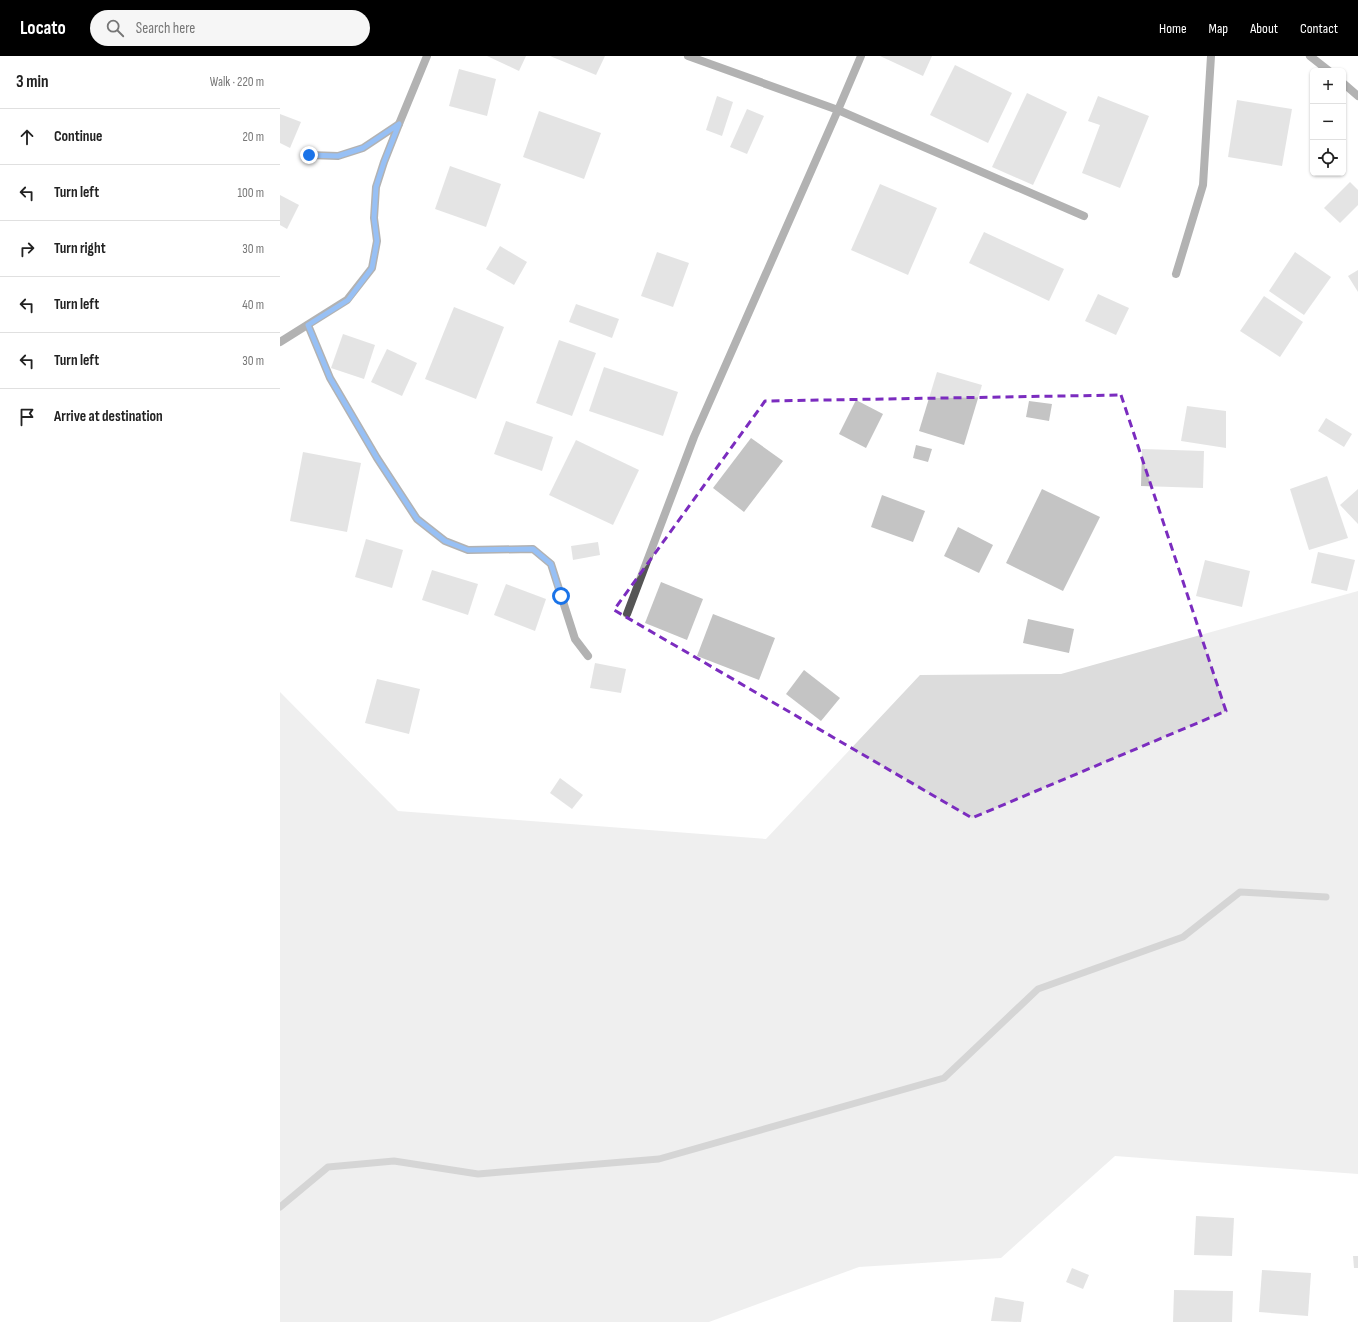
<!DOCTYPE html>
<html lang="en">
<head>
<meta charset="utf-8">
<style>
  body { margin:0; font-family:"Sofia Sans Condensed",sans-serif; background:#f6f6f6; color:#222 }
  .controls { position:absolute; right:12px; top:12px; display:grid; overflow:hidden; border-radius:6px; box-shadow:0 1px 3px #0004 }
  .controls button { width:36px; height:36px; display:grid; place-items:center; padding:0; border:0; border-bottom:1px solid #e0e0e0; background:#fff; color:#222; font:20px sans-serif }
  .stop { position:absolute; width:12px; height:12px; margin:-9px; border:3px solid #1a73e8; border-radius:50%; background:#fff }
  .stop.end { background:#1a73e8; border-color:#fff; box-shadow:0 1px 4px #0008 }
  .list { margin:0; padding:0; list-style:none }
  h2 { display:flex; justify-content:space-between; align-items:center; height:52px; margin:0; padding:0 16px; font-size:17px }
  h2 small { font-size:13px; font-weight:400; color:#767676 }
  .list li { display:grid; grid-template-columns:26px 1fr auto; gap:12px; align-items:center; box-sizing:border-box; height:56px; padding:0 16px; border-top:1px solid #e0e0e0 }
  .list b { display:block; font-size:15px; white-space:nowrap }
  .list em { font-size:13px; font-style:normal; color:#767676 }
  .icon { flex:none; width:22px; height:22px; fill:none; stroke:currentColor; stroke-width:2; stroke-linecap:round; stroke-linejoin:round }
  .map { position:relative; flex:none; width:1078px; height:1266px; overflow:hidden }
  header { display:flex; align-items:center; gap:24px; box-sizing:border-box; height:56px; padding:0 20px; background:#000; color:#fff }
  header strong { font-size:19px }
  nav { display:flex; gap:22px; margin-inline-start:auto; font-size:14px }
  .search { width:280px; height:36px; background:#f6f6f6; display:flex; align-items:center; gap:10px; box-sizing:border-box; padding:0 14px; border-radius:22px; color:#767676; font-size:15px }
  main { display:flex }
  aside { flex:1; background:#fff }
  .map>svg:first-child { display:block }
</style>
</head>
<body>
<header>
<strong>Locato</strong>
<div class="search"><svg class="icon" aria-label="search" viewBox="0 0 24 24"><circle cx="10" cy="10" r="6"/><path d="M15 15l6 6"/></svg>Search here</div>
<nav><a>Home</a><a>Map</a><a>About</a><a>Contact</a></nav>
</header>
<main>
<aside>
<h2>3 min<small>Walk · 220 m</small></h2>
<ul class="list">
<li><svg class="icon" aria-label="ahead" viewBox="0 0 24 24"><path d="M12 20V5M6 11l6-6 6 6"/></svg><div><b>Continue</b></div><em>20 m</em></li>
<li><svg class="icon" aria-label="left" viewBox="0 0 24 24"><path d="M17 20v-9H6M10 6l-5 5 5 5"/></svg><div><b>Turn left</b></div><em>100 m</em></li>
<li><svg class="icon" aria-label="right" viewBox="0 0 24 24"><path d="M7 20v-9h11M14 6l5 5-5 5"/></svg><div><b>Turn right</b></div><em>30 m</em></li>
<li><svg class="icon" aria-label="left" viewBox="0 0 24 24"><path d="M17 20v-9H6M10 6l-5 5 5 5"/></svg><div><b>Turn left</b></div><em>40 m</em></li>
<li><svg class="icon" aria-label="left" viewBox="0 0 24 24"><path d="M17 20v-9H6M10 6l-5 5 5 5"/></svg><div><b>Turn left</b></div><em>30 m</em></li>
<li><svg class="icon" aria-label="arrive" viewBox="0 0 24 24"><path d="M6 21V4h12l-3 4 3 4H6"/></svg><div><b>Arrive at destination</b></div></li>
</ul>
</aside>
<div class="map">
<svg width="1078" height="1266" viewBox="0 0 1078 1266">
  <rect width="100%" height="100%" fill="#fff"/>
  <polygon fill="#dcdcdc" points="1078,535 1078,1118 835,1100 721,1202 579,1211 429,1266 0,1266 0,636 118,755 486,783 640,619 781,618"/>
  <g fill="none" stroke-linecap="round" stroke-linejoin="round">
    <polyline stroke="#a3a3a3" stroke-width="7" points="0,1151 48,1111 114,1105 198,1118 379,1103 664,1022 758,933 903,881 960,836 1046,841"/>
  </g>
  <g fill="#c4c4c4">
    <polygon points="207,0 246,0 239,15"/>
    <polygon points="270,0 325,0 316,19"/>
    <polygon points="600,0 652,0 643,20"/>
    <polygon points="675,9 732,37 708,87 650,59"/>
    <polygon points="179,13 216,23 207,60 169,50"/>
    <polygon points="747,37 787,56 753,129 712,111"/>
    <polygon points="437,40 453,46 442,80 426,74"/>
    <polygon points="818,40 869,60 840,132 802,117 820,69 808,65"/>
    <polygon points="957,44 1012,53 1002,110 948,101"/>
    <polygon points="467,53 484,60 467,98 450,91"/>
    <polygon points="259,55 321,77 304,123 243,101"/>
    <polygon points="0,58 21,66 10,92 0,87"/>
    <polygon points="170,110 221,128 206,171 155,153"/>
    <polygon points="1070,126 1078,134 1078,149 1060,167 1044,152"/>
    <polygon points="600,128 657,152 628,219 571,194"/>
    <polygon points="0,139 19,149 7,173 0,169"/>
    <polygon points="704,176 784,213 769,245 689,207"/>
    <polygon points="220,190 247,206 234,229 206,213"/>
    <polygon points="377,196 409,207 393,251 361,240"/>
    <polygon points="1015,196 1051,221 1024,259 989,235"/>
    <polygon points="1078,214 1078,236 1068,220"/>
    <polygon points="818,238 849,252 836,279 805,265"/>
    <polygon points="984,240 1023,266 1000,301 960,275"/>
    <polygon points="296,248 339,263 332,282 289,266"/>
    <polygon points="174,251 224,271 196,343 145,323"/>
    <polygon points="63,278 95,289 84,323 51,312"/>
    <polygon points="279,284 316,297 292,360 256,347"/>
    <polygon points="107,293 137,307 122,340 91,326"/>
    <polygon points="324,311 398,336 383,380 309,355"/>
    <polygon points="657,316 702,329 684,389 639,375"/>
    <polygon points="576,344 603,358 586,392 559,378"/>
    <polygon points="749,345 772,348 769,365 746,361"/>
    <polygon points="907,350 946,355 946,392 901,385"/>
    <polygon points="1046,362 1072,378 1064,391 1038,375"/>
    <polygon points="226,365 273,381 262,415 214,398"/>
    <polygon points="471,382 503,405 464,456 433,432"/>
    <polygon points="296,384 359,414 333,469 269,439"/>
    <polygon points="636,389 652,393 648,406 633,402"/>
    <polygon points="862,393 924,395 923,432 861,430"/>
    <polygon points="23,396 81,407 67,476 10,465"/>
    <polygon points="1047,420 1068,482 1029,494 1010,433"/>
    <polygon points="762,433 820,461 783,535 726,507"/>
    <polygon points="1078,433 1078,468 1060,449"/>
    <polygon points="602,439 645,455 633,486 591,471"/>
    <polygon points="678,471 713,489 699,517 664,500"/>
    <polygon points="86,483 123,494 112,532 75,521"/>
    <polygon points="318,486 320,499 293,504 291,490"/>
    <polygon points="1038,496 1075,504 1067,535 1031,527"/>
    <polygon points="925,504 970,515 962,551 916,540"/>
    <polygon points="152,514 198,528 188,559 142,544"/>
    <polygon points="381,526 423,543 407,584 365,567"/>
    <polygon points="226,528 266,543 255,575 214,559"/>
    <polygon points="433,558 495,582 479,624 417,600"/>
    <polygon points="748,563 794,573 789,597 743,587"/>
    <polygon points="315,607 346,613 341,637 310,632"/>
    <polygon points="524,614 560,642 541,665 506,638"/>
    <polygon points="97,623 140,633 129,678 85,667"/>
    <polygon points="280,722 303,739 292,753 270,737"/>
    <polygon points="916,1160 954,1162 952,1200 914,1199"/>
    <polygon points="1073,1200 1078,1200 1078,1212 1074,1212"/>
    <polygon points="792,1212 809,1219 803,1233 786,1226"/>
    <polygon points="982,1214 1031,1217 1028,1260 979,1256"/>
    <polygon points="894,1234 953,1235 952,1266 893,1266"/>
    <polygon points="715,1241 744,1246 741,1266 711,1265"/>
  </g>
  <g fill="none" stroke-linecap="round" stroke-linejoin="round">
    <g stroke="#555" stroke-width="8">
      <polyline points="408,0 558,54 804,160"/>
      <polyline points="1030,0 1049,15"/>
      <polyline points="1063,27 1078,40"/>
      <polyline points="119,68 147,0"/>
      <polyline points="896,218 923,129 931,0"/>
      <polyline points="28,269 50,322 97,402 137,463 165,485 188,494 253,493 271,508 295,583 308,600"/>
      <polyline points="0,286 67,244 92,212 97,185 94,162 96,131 104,106 119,68 83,92 58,100 29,99"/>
      <polyline points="347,558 414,381 558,54 581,0"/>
    </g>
  </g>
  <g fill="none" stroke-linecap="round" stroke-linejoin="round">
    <polyline stroke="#1a73e8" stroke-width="5" points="29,99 58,100 83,92 119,68 104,106 96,131 94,162 97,185 92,212 68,244 28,269 50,322 97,402 137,463 165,485 188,494 253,493 271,508 281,540"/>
  </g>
  <path d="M0 0H1078V1266H0ZM841 339 946 655 692 762 334 554 485 345Z" fill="#fff" fill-opacity=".55" fill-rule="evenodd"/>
  <path fill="none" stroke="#7b2cbf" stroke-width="3" stroke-dasharray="8 5" stroke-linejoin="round" d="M841 339 946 655 692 762 334 554 485 345Z"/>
</svg>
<div class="controls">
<button>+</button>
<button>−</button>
<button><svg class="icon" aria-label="locate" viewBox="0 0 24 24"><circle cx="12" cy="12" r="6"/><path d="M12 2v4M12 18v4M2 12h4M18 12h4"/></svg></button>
</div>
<div class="stop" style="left:281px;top:540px"></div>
<div class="stop end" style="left:29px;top:99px"></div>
</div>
</main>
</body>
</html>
